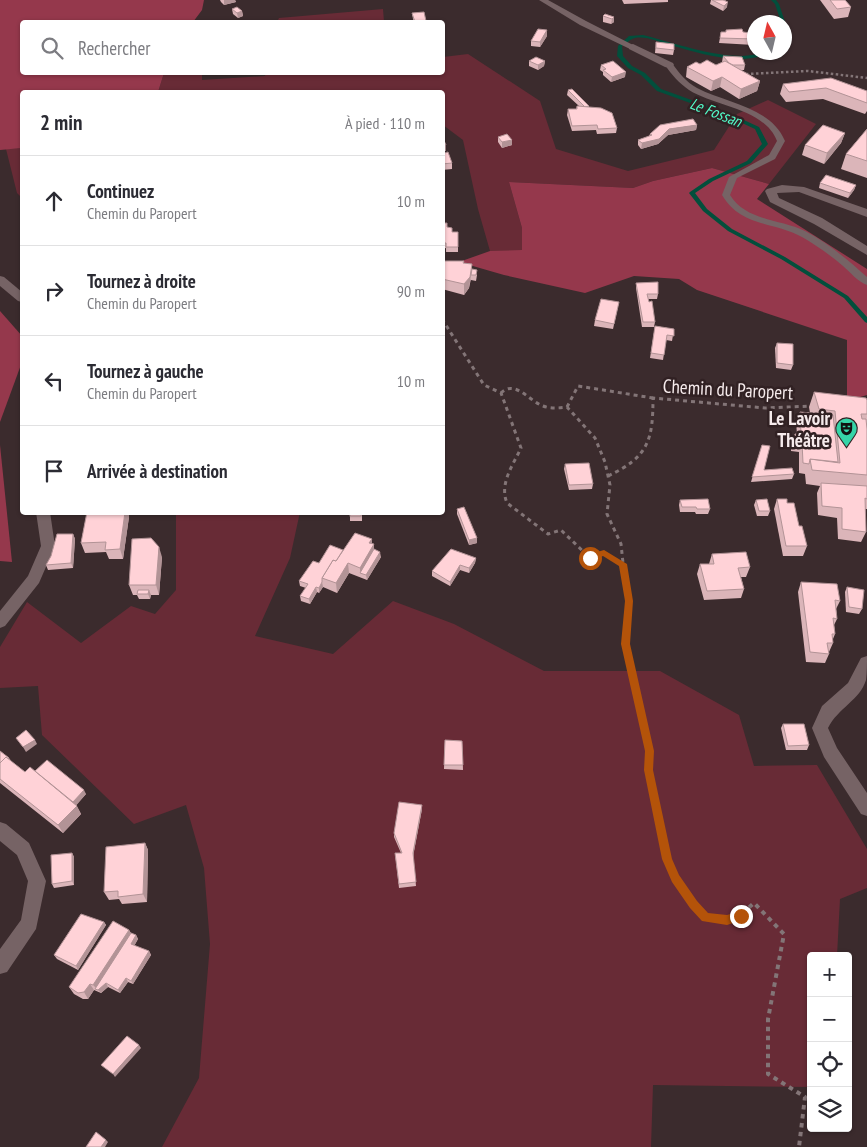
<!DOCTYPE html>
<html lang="fr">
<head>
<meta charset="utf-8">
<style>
  body { margin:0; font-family:"PT Sans Narrow",sans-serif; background:#f2f2f3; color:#2b2b33 }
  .controls { position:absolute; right:15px; bottom:15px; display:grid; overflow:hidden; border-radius:5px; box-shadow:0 1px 4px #0004 }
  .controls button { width:45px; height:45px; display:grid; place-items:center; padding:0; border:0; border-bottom:1px solid #e1e1e2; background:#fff; color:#2b2b33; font:25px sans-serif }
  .compass { position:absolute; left:747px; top:15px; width:45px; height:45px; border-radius:50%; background:#fff; box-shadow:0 1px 4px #0004; rotate:352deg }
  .stop { position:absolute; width:15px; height:15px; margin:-11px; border:4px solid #b45309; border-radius:50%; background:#fff }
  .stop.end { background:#b45309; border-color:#fff; box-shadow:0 1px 5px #0008 }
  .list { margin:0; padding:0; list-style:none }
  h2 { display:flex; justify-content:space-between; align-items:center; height:65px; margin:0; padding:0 20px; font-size:21px }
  h2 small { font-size:16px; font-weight:400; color:#7c7c81 }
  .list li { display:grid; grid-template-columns:32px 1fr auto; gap:15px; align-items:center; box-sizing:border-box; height:90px; padding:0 20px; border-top:1px solid #e1e1e2 }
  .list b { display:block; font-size:19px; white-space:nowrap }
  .list p { margin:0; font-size:16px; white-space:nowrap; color:#7c7c81 }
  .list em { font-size:16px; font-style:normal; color:#7c7c81 }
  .icon { flex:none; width:28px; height:28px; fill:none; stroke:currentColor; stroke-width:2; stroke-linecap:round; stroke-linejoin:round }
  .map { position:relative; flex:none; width:867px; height:1147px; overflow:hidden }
  .search { position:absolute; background:#fff; box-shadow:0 1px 4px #0004; left:20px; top:20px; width:425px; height:55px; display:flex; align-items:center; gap:12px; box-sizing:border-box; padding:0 18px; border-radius:5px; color:#7c7c81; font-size:19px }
  .panel { position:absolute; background:#fff; box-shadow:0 1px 4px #0004; left:20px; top:90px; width:425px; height:425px; border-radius:5px }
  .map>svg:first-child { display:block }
</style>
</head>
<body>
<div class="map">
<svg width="867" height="1147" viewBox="0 0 867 1147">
  <rect width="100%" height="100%" fill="#3b2b2d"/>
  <g fill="#682b36">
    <polygon points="383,9 384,22 277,22 279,18"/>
    <polygon points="468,54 540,101 556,149 628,171 714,150 737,114 768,100 816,124 769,184 712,168 653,181 633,188 509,182 522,228 522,251 490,251 478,209 463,140 443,125 442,92 158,92 164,73 202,73 202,80 265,76 266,72 442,72 443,57"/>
    <polygon points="22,148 22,198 17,193 6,149"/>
    <polygon points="300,512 290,558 255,636 333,654 393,601 454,624 544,671 660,671 739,715 754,766 817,765 867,849 867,888 840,899 837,956 811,956 811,1087 653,1085 651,1147 162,1147 199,1078 210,944 204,868 186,805 134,824 42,735 38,686 0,688 0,647 27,602 81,643 131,606 155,614 176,590 176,513"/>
  </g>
  <g fill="#95384c">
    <polygon points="0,0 204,0 202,10 193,22 22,22 22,72 164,73 158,92 22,92 22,148 0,150"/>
    <polygon points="712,168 769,184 757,199 867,269 867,395 847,401 847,340 697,290 679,279 634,276 585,293 504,275 459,262 490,251 522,250 522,228 509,182 633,188 653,181"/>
    <polygon points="0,311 22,336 22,362 0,422"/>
    <polygon points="0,445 12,562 0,561"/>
  </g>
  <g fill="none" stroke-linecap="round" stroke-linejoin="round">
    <g fill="#024f3c" fill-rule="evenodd">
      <polygon points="771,0 776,0 779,4 785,22 785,23 781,22 775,4"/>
      <path d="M643 35C675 43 709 56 742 56 753 56 763 52 773 52 741 67 702 54 670 45 659 42 647 36 635 38 630 39 627 43 622 46L623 56 632 66 645 73 661 89 733 115 759 127 768 144 751 163 713 181 695 193 707 209 732 229 785 257 848 296 867 317V323L865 322 844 298 781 259 728 231 703 211 689 193 690 192 709 179 747 161 762 144 755 129 729 117 657 91 641 75 628 68 617 56 618 46 629 36Z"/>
    </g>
    <polyline stroke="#837577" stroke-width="2.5" stroke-dasharray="2.5 2.5" stroke-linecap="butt" points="746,74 808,71 867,78"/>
    <g stroke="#837577" stroke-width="3" stroke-dasharray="4 4" stroke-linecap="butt">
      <path d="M442 319 484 385 501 393 521 448C513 465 499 484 507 503L548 534 561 530 590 558 604 553 623 564 629 601 626 644 631 665"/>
      <path d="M501 393C515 379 529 401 543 406 551 409 559 408 567 407L595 438 605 462 610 485 607 514 621 544 623 563"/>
      <polyline points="567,407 578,386 653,398"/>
      <path d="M608 476C648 457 653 441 653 398L765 408 812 406"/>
    </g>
    <path stroke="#837577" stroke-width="4" stroke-dasharray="4.5 4.5" stroke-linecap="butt" d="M630 664 649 751V770L667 859 676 878 693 904 705 917C726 919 738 918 754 903L784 934 768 1019V1074L805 1097 799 1147"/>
    <g fill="#766365" fill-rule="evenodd">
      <polygon points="539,0 548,0 586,21 637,47 630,49 580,25"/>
      <path d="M666 63H672C679 73 686 82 697 88 726 103 771 107 785 141L775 159 737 178 730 195C746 221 780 219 805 231 828 243 848 260 867 277V285C858 282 850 272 843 266 830 255 816 245 802 237 772 221 741 227 722 195L729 177 769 155 777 141C764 108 716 107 689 90 679 83 672 75 665 65Z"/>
    </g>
    <g fill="#766365" fill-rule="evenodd">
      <polygon points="633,44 673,63 674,65 669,68 665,67 629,49 629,45"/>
      <polygon points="782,185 804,187 867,209 867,217 799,192 777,193 779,198 822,218 867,246 867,255 814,224 770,202 765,191 767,189"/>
      <polygon points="0,276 4,277 22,292 22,302 18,301 0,286"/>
      <polygon points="36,512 50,512 55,546 39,583 5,626 0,628 0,611 28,576 41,546"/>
      <path d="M867 656C867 663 867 673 866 680 860 700 838 708 828 728L837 748 867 793V816L861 814 824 757 812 728 822 706 848 683 861 658Z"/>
      <polygon points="0,822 6,824 29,843 46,881 36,929 7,972 0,974 0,949 21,920 28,881 17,855 0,841"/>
    </g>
  </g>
  <g fill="#dbb5b9">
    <polygon points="220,0 235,0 236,2 224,5 221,2"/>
    <polygon points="622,0 668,0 668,2 624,4"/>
    <polygon points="711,0 726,0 725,1 727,7 723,11 710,4"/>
    <polygon points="820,0 845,0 851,7 848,17 834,19"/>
    <polygon points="232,9 242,11 243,16 238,18 233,14"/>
    <polygon points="412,13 426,21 426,22 414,22 413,19"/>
    <polygon points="603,16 614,17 614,22 611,24 603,22"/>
    <polygon points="726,30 743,32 754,37 754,45 719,43 721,32 726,32"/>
    <polygon points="547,36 540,47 531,46 531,41"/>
    <polygon points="656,42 674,50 673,55 655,53"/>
    <polygon points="723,56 745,65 744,70 741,70 760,81 757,91 739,99 720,87 711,91 686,77 687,67 700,64 716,65 723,62 722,62"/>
    <polygon points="529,61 545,61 544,66 538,70 529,66"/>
    <polygon points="601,65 625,77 611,82 603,75 603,72 600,70"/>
    <polygon points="783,84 867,91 867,111 865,114 823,99 786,102 780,94"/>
    <polygon points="568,90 589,106 589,107 617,128 616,133 597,134 596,130 572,131 567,115 568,109 576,109 577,106 579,106 567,95"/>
    <polygon points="697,125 696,130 668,135 658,144 641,149 638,145 638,140 649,136 650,134"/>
    <polygon points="867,129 867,178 841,169 846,154"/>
    <polygon points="845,133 841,143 824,164 802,155 805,145"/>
    <polygon points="442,136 446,151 443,151 452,163 452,169 442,170"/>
    <polygon points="498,137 512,140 512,145 502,148 498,142"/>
    <polygon points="820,183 856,185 854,190 848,198 819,188"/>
    <polygon points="442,223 452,232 458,232 458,252 446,252 446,248 442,249"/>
    <polygon points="442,261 464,261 464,263 472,264 472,269 477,275 476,281 471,280 471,279 469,288 464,295 442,289"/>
    <polygon points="636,283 658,294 657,299 648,299 655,322 654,327 642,327 636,288"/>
    <polygon points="619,302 613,329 594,326 595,320"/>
    <polygon points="655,326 674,329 672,341 666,340 663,360 650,358"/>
    <polygon points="777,343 793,365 791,370 776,368 775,348"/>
    <polygon points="814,392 867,400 867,509 865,509 866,532 861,542 838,539 837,518 818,515 817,493 820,486 806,484 805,474 799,473 799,452 791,451 791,444 795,434 797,434 796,422 800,412 810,413 809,407"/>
    <polygon points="762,445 764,470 794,474 792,479 751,482"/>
    <polygon points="565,464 593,484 592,489 569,490 564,469"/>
    <polygon points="777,499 787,503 799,526 807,546 803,556 783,556 774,509"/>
    <polygon points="680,500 710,509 708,514 696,514 695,512 680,512 679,505"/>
    <polygon points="756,500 770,511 768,516 757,516 754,505"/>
    <polygon points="457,509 477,538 477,543 469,545 457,514"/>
    <polygon points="87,512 128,512 129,517 123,559 109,559 106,552 85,553 81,543"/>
    <polygon points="362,512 362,521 350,521 350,516"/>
    <polygon points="73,534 75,539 73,568 48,570 46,565"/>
    <polygon points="372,544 374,544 374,549 381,557 367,580 349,573 337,593 323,587 319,593 317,592 310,604 301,601 300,596 306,588 300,586 299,581 319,563 343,550"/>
    <polygon points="712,554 750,567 746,577 741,577 744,589 741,598 704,600 697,574 700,564 709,564"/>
    <polygon points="162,557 159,595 151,595 150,599 139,599 137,595 133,595 129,585"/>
    <polygon points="476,558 475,563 469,573 460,570 450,586 432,576 432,571"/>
    <polygon points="801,582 840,601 836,609 837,619 834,625 835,634 833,639 833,643 829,652 829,654 825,663 806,662 798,592"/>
    <polygon points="847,587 862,609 859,614 846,612 845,592"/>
    <polygon points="783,724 809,745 807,750 786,750 781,728"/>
    <polygon points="445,740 462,741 463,770 444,769"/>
    <polygon points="0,751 9,758 12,762 25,772 35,771 86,794 76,805 81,814 63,833 0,783"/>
    <polygon points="422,809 413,856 416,886 399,888 395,853 401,853 394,837 394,833"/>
    <polygon points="145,843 148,850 147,902 122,904 119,899 109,900 104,892"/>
    <polygon points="72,853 74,857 74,885 54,888 52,884"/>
    <polygon points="104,922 106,925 78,970 57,959 54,955"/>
    <polygon points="129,930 131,933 136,935 138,939 134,946 149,951 151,955 133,984 128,982 120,993 108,987 101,993 94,990 88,999 83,999 74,994 69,987"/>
  </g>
  <g fill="#b29396">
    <polygon points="224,0 235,0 236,2 224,5"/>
    <polygon points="728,2 727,7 723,11 724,6"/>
    <polygon points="242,11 243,16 238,18 237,13"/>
    <polygon points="614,17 614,22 611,24 612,19"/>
    <polygon points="547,30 547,36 540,47 540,42"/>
    <polygon points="545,61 544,66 538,70 538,65"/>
    <polygon points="626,72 625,77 611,82 612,77"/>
    <polygon points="722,77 720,87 711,91 713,81"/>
    <polygon points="760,81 757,91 739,99 741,89"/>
    <polygon points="697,125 696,130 668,135 658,144 641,149 642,143 669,129"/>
    <polygon points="845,133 841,143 824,164 827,153"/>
    <polygon points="512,140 512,145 502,148 502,142"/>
    <polygon points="446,145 446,151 442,151 442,146"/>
    <polygon points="856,185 854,190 848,198 850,193"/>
    <polygon points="472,264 472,275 471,275 469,288 464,295 464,284"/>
    <polygon points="125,512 128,512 129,517 123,559 120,549"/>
    <polygon points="73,534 75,539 73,568 71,563"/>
    <polygon points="477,538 477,543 469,545 469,540"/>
    <polygon points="372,539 372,547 374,544 374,554 360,573 360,568 369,543"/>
    <polygon points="159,547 162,557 159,595 156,585"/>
    <polygon points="380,552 381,557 367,580 366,575"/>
    <polygon points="476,558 475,563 469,573 469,568"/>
    <polygon points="348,563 349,573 337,593 336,583"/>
    <polygon points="460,565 460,570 450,586 450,582"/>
    <polygon points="322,582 323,587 319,593 319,588"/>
    <polygon points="316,587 317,592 310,604 309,599"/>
    <polygon points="149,590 151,595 150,599 148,594"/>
    <polygon points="35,740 37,744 26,752 23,747"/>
    <polygon points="84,790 86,794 74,808 71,803"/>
    <polygon points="422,805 422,809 413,857 413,853"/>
    <polygon points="77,806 81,814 63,833 58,825"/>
    <polygon points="145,843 148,850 147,902 143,894"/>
    <polygon points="72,853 74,857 74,885 72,881"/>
    <polygon points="104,922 106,925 78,970 76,966"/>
    <polygon points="129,930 133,937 106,983 108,987 101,993 93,985"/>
    <polygon points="136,935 138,939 133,948 131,944"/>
    <polygon points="149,951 151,955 133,984 131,981"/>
    <polygon points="126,978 128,982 120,993 118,990"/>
    <polygon points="90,984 94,990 88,999 84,992"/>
    <polygon points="139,1045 141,1048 115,1077 113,1074"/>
    <polygon points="106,1140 108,1142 105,1147 101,1147"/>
  </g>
  <g fill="#ffd2d7" stroke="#b29396">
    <polygon points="712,0 723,0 728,2 724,6"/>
    <polygon points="830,0 845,0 851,7 837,9"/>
    <polygon points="237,7 242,11 237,13 232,9"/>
    <polygon points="424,12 426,21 415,22 412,13"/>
    <polygon points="605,14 614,17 612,19 603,16"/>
    <polygon points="442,24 444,24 442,36"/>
    <polygon points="538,29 547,30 540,42 531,41"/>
    <polygon points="742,29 743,32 751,33 754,37 754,39 720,38 721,32 726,32 726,30"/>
    <polygon points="656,42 674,44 674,50 656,48"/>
    <polygon points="723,56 742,57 745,65 733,65 729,63"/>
    <polygon points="536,57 545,61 538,65 529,61"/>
    <polygon points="707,60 716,65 725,61 760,81 741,89 722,77 713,81 687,67 696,62 700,64"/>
    <polygon points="613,61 626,72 612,77 603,70 606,69 601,65"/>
    <polygon points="831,78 867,91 867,103 826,88 789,92 783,84"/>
    <polygon points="572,89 589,106 585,107 568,90"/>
    <polygon points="577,106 601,108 612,113 617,128 598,129 597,125 572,126 568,109 577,109"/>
    <polygon points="693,119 697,125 669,129 659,139 642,143 638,140 652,135 650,134 660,125"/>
    <polygon points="823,125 845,133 827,153 805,145"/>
    <polygon points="867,129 867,161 846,154"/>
    <polygon points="507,134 512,140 502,142 498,137"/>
    <polygon points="442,136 446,145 442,146"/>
    <polygon points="442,149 444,153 448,152 452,163 442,164"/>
    <polygon points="826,175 856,185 850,193 820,183"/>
    <polygon points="442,223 447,223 447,227 452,228 452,232 458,232 458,247 446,247 446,243 442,243"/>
    <polygon points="442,261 464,261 463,263 472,264 470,277 464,284 442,279"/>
    <polygon points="472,269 477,270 476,275 471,275"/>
    <polygon points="658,282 658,294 647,294 649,302 652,301 655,322 643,322 636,283"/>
    <polygon points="601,299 619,302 614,324 595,320"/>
    <polygon points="655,326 674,329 674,336 667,335 664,355 651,353"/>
    <polygon points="777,343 793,344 793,365 777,363"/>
    <polygon points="814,392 866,398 867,400 867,414 861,414 862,419 866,419 867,429 867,475 812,470 810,459 840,463 835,411 819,409"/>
    <polygon points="800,412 833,415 838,462 810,459 809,464 803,463 802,442 795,441 795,434 801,434"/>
    <polygon points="762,445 770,446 764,470 792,468 794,474 752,477"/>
    <polygon points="589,463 593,484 569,485 565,464"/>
    <polygon points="821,483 867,486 867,499 865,498 866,532 842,529 842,508 822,506"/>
    <polygon points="708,499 710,509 697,509 696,507 682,507 680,500"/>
    <polygon points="767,499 770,511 759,511 756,500"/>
    <polygon points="777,499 787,499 787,503 794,503 799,526 802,526 807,546 786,546"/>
    <polygon points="464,507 477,538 469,540 457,509"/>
    <polygon points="87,512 125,512 120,549 105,550 106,542 81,543"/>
    <rect x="350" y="512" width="11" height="4"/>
    <polygon points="355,533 372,539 369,543 374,544 360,568 348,563 336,583 322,578 333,560 336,561"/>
    <polygon points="57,534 73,534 71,563 46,565 51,556"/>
    <polygon points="151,538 159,547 156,585 129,585 132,539"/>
    <polygon points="330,545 343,550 336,561 333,560 322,578 322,582 319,588 316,587 309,599 300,596 308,584 299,581 313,561 319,563"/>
    <polygon points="374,549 380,552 366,575 360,573"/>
    <polygon points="451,549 476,558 469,568 460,565 450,582 432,571"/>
    <polygon points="746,552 750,567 738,568 744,589 707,591 700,564 714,564 712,554"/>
    <polygon points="801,582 837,584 840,601 835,600 837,619 833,618 835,634 832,634 833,643 827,643 829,654 810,652"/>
    <polygon points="847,587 864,590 862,609 849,607"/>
    <polygon points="138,590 149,590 148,594 137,594"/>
    <polygon points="783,724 804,724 809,745 788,746"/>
    <polygon points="26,730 35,740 23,747 16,738"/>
    <polygon points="445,740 462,741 463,765 444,765"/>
    <polygon points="0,751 9,758 8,759 6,757 0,763"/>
    <polygon points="6,757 25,772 30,767 77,806 58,825 0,779 0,763"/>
    <polygon points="47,760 84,790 73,802 35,771"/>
    <polygon points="399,802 422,805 413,853 416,882 399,884 395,853 402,853 394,833"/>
    <polygon points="145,843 143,894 118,897 118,891 104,892 106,847"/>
    <polygon points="72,853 72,881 52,884 51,855"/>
    <polygon points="81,914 104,922 76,966 54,955"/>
    <polygon points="113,921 129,930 93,985 90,984 84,992 78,993 69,987"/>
    <polygon points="131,933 136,935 131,944 149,951 131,981 126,978 118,990 106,983 98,990 95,989"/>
    <polygon points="127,1036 139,1045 113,1074 101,1065"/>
    <polygon points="96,1132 106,1140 101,1147 86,1147"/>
  </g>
  <polygon fill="#b45309" points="604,550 627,564 633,601 630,644 654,751 653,770 672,859 679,875 697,901 708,913 727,915 741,911 746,916 745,919 727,925 702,921 690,908 672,882 662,859 644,770 645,751 621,644 625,601 619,566 603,556 590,561 586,558 587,555"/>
  <defs>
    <symbol id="theatre-pin" viewBox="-11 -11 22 30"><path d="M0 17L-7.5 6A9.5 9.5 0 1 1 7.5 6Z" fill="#35d4a7" stroke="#312123"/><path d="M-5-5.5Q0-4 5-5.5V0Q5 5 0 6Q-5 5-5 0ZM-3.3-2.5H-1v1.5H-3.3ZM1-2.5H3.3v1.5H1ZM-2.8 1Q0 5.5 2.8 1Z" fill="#111"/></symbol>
  </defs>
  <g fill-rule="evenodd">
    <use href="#theatre-pin" x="834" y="416" width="25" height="34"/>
  </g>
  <g text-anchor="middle" stroke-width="5" stroke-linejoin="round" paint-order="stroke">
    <g font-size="16" font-style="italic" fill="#52fcc9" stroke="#312123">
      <text transform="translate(716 112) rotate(21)" y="6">Le Fossan</text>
    </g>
    <g font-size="19" fill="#f6ebec" stroke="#312123">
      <text transform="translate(728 389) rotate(3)" y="7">Chemin du Paropert</text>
    </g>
    <g font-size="19" font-weight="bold" fill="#f6ebec" stroke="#312123" text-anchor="end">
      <text x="830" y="425">Le Lavoir<tspan x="830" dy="22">Théâtre</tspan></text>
    </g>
  </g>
</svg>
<div class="controls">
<button>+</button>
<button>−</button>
<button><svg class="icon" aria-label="locate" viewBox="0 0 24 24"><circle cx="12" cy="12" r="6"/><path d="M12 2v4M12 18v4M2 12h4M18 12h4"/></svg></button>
<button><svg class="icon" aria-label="layers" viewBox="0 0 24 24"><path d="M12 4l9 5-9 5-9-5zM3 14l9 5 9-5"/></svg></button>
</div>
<svg class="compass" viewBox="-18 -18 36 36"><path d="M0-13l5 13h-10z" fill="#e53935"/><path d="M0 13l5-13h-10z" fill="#7c7c81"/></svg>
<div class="stop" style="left:590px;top:558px"></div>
<div class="stop end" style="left:741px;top:916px"></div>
<div class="search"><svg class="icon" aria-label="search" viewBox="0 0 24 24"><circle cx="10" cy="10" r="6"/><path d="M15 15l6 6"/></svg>Rechercher</div>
<section class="panel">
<h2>2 min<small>À pied · 110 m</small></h2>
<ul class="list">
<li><svg class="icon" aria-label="ahead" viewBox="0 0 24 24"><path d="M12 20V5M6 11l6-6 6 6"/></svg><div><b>Continuez</b><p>Chemin du Paropert</p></div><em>10 m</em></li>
<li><svg class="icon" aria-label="right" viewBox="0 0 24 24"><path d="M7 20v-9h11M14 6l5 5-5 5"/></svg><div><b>Tournez à droite</b><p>Chemin du Paropert</p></div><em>90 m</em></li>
<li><svg class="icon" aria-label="left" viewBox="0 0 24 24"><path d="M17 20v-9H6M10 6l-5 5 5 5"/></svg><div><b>Tournez à gauche</b><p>Chemin du Paropert</p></div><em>10 m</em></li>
<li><svg class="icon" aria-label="arrive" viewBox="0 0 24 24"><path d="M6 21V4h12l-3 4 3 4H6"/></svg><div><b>Arrivée à destination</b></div></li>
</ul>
</section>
</div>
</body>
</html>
